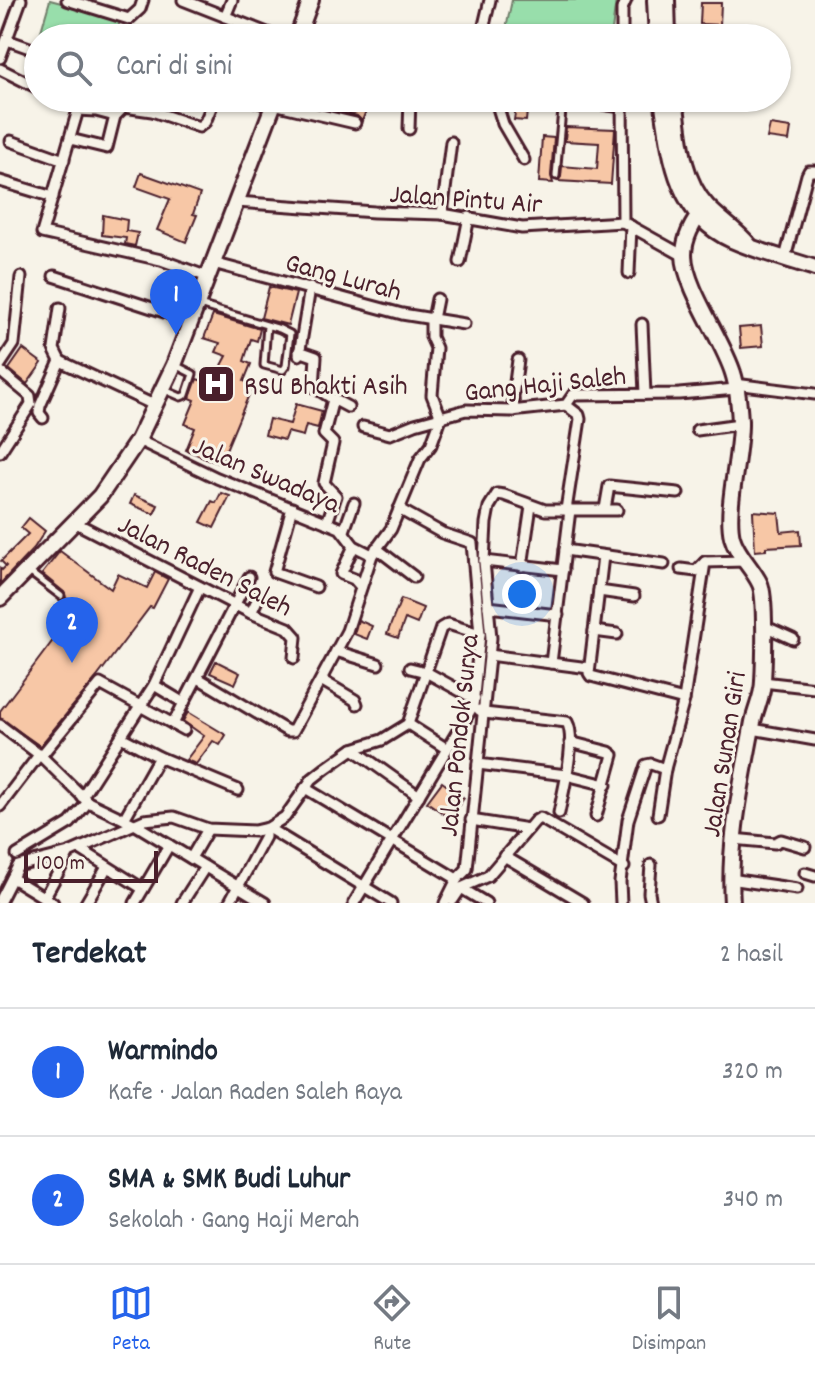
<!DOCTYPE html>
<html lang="id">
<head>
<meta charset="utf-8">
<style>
  body { margin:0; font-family:Dekko,sans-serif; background:#f6f6f7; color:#1f2937 }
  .scale { position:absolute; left:24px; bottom:20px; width:134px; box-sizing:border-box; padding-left:8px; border:4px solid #4a1f2b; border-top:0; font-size:22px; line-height:28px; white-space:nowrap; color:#4a1f2b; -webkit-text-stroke:6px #f7f3e8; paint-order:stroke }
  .you { position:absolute; left:522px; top:594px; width:28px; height:28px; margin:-20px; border:6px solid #fff; border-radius:50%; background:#1a73e8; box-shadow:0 0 0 12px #1a73e833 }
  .badge { display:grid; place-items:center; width:52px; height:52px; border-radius:50%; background:#2563eb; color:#fff; font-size:26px; font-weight:700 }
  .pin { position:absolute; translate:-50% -66px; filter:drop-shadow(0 2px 4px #0008) }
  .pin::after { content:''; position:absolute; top:42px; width:28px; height:24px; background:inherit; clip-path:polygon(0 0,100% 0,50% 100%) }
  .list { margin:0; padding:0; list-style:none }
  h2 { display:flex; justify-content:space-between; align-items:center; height:104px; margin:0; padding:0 32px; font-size:34px }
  h2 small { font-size:26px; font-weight:400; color:#747a83 }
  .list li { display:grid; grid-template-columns:52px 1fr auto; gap:24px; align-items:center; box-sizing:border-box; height:128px; padding:0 32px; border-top:2px solid #e0e1e3 }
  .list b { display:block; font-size:30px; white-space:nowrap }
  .list p { margin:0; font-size:26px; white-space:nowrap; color:#747a83 }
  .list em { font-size:26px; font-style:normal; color:#747a83 }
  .icon { flex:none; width:44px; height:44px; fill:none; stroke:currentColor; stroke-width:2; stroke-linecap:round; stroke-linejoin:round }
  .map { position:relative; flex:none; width:815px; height:903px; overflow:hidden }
  .search { position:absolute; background:#fff; box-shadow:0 2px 6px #0004; left:24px; right:24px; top:24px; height:88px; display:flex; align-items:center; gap:20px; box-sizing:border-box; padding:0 28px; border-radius:44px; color:#747a83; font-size:30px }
  .sheet { height:360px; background:#fff }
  nav { display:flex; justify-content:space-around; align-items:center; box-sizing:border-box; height:112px; border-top:2px solid #e0e1e3; background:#fff; font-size:22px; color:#747a83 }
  nav a { display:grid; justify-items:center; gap:4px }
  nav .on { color:#2563eb }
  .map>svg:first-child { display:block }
</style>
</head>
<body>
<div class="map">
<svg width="815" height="903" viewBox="0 0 815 903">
  <rect width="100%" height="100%" fill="#f7f3e8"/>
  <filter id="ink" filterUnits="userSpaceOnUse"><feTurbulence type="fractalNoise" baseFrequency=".0125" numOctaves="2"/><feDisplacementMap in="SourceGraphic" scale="16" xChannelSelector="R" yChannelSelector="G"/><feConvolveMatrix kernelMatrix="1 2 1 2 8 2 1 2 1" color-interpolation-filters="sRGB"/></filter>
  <g filter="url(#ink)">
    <g fill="#98deab" stroke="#717e6b" stroke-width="2">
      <polygon points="50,0 121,19 114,38 39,38"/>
      <polygon points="512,0 616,0 611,38 504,38"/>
    </g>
    <g fill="#f7c7a6" stroke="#4a1f2b" stroke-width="2">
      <polygon points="701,3 721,3 720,25 700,24"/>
      <polygon points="318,98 371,98 362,121 357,116 318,106"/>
      <polygon points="517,100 528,101 526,121 514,120"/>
      <polygon points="770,125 791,128 789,141 767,138"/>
      <polygon points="566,127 615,129 611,184 558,181 561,177 562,166 597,169 599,143 565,141"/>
      <polygon points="542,137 554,138 551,176 553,183 539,182"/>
      <polygon points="141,173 200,194 193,214 197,215 186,242 157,230 170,199 136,187"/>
      <polygon points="103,215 127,220 126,231 138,233 135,246 125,244 126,238 102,235"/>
      <polygon points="269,287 296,293 288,325 261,318"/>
      <polygon points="213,315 260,329 257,341 251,339 244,361 251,364 244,381 253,385 220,464 186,450 195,428 185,424 195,400 190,398 197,379 212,384 227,356 216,352 220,343 204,338"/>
      <polygon points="761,326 763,346 741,348 739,328"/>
      <polygon points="23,349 42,363 27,384 9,369"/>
      <polygon points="296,404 322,411 318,428 306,425 303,436 287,432 284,440 265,435 269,419 290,424"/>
      <polygon points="221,493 230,496 214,528 201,522 212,501 216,503"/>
      <polygon points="134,495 158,505 154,514 130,504"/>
      <polygon points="753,511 779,513 781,532 800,530 801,545 766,547 766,550 755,551"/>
      <polygon points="29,518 45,531 34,548 0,584 0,568 2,570 6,566 1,561 28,534 21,528"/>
      <polygon points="60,551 111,589 118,574 147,588 155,572 168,579 153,608 150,607 97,677 40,746 0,718 0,711 78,607 66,598 64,592 42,574"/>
      <polygon points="401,599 423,608 417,624 405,619 398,638 387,634"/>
      <polygon points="358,620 372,626 367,639 354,634"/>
      <polygon points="216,661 240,673 235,684 210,673"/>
      <polygon points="188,712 226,735 220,745 213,741 196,764 186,760 204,736 183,721"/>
      <polygon points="442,782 464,798 450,818 427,802"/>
    </g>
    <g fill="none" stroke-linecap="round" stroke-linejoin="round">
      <defs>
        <g id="lane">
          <polyline points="292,98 314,102"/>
          <polyline points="556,176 563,99"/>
          <polyline points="199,305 280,329 290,334 286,366 283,370 264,365 267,325"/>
          <polyline points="165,390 181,397 186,395 193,374 175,365"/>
          <polyline points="28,571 61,596"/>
        </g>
        <g id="street">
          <polyline points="67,0 129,19 140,9 143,0"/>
          <polyline points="183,0 280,38"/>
          <polyline points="225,17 232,0"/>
          <polyline points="481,38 490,0"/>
          <polyline points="622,38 622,9 626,0"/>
          <polyline points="10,41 38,51"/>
          <polyline points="0,58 21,0"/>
          <polyline points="0,69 38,88"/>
          <polyline points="60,98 77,106 78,110 96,111 115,116 124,107 152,111 199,127 205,122 215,98"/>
          <polyline points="247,98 273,107"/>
          <polyline points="495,98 503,124 524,160"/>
          <polyline points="561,98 622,107"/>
          <polyline points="622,98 623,222"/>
          <polyline points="274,104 355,123"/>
          <polyline points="78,110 42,233 161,260 208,277"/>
          <polyline points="409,129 410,98"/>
          <polyline points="70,139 107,148 115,116"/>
          <polyline points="11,141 64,160"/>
          <polyline points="0,181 53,197"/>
          <polyline points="236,202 374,212 442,214 522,228 623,222 684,256"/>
          <polyline points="442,214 451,142"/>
          <polyline points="785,258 807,175 809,171 815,171"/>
          <polyline points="460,262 469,217"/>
          <polyline points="213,263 402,314 464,324"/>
          <polyline points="629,273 631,226"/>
          <polyline points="54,276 192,321"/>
          <polyline points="433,319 437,299"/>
          <polyline points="642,324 645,394"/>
          <polyline points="299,351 316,357 314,387 333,399 324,434 333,443 324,483 336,496 327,523"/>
          <polyline points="299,355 310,288"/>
          <polyline points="60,361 54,349 60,308"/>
          <polyline points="0,365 14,344 21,277"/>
          <polyline points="0,371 30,396 31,404 0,452"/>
          <polyline points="735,384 815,394"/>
          <polyline points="333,399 348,407"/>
          <polyline points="566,405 579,415 580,419 566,510"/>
          <polyline points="514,411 513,397 518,360"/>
          <polyline points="43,418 39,413 40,406 60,361 156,406"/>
          <polyline points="363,427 390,434 415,424 466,410 511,411 566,405 573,395 679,394 736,389"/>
          <polyline points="697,430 740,424"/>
          <polyline points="138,440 217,478 340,528 354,546 372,555"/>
          <polyline points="292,508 274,572 316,587"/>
          <polyline points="399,509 442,533 472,543 480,634"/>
          <polyline points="605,509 609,486 678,493"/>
          <polyline points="76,523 251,613 288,628 296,637 294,658"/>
          <polyline points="344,531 354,503"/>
          <polyline points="354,546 341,574 354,579 361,587"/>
          <polyline points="376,548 414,577"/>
          <polyline points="565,550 664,564"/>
          <polyline points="603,556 589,673 591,676 684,700 705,562"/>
          <polyline points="484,561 563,570"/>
          <polyline points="522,566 531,506"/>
          <polyline points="681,569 696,571 705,562 745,561"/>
          <polyline points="599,591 634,596"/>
          <polyline points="488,607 558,615"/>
          <polyline points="251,613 259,596"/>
          <polyline points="762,625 793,639"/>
          <polyline points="594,631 617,634"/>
          <polyline points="336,651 378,664"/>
          <polyline points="489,655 589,668"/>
          <polyline points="551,663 570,510"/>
          <polyline points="410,668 426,672 475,699"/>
          <polyline points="198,678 287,731 293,731 347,631 372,555 391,529 420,459 431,445 441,418 432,395 436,348 431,337 431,319"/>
          <polyline points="321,680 355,700 357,704"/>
          <polyline points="763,682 815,688"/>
          <polyline points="154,685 184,703"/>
          <path d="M479 710 484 713 567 722C577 740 563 791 559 813"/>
          <polyline points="173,724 249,577"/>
          <polyline points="408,724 447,749"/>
          <polyline points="0,725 41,756 88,802 136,825 265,903"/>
          <polyline points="752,729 815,740"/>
          <polyline points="121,737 159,757 238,790"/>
          <polyline points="570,742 609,752 613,755 596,816"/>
          <polyline points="353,749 419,796"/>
          <polyline points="41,756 100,684 184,730"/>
          <polyline points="478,764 566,775 606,785"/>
          <polyline points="305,788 457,879"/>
          <polyline points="82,797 154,685 200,587"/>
          <polyline points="0,806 39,755"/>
          <polyline points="658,815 665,769 684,700"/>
          <polyline points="124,819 159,757"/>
          <polyline points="471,820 528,829"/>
          <polyline points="268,828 391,903"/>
          <polyline points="733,839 775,843 781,840 805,847"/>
          <polyline points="80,849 143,889"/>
          <polyline points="17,855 70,823 88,802"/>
          <polyline points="504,856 583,903"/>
          <polyline points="191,858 208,829"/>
          <polyline points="651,865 649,893 651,903"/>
          <polyline points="805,873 815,876"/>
          <polyline points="12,878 53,903"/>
          <polyline points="730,879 797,889"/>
          <polyline points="461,888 486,903"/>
          <polyline points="44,898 69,853 144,820 174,817 208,829 255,831 268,828 285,817 312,779 326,768 353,749 382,740 408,724 441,628 448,624 480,634 473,706 354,903"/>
          <polyline points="453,900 461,888 488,876 535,821 540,818 624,867"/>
          <polyline points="0,901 18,866 69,853"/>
          <polyline points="86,903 107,867"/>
          <polyline points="135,903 169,845"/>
          <polyline points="182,903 205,867"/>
          <polyline points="229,903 265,837 265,829"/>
          <polyline points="445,903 457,879 467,869 491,638 484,561 486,523 489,507 497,494 504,495 545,510 617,510"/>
          <polyline points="621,903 620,882 628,820 646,765 651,764 665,769"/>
        </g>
        <g id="secondary">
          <polyline points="297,38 311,0"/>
          <path d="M706 206C695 219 684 237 684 255 685 288 723 340 733 373 738 388 739 405 740 421 741 454 725 507 732 537 737 555 752 567 760 584 766 596 764 664 763 681 763 695 756 708 753 722 742 782 728 842 732 903"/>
          <polyline points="0,598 100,496 138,440 174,365 276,98"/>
        </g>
        <g id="primary">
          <polyline points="655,0 657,38"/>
          <polyline points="667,0 668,38"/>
          <path d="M662 98C670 153 675 215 732 240 759 252 788 259 815 268"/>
          <path d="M675 98C680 134 681 178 707 206 720 220 737 230 749 245"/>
        </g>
      </defs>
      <use href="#lane" stroke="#4a1f2b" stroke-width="11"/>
      <use href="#street" stroke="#4a1f2b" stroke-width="15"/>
      <use href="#secondary" stroke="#4a1f2b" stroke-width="20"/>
      <use href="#primary" stroke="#4a1f2b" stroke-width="20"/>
      <use href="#lane" stroke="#f7f3e8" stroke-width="5"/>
      <use href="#street" stroke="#f7f3e8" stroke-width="9"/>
      <use href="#secondary" stroke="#f7f3e8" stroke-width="14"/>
      <use href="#primary" stroke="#f7f3e8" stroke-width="14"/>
    </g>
  </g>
  <defs>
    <symbol id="hospital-square" viewBox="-11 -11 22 22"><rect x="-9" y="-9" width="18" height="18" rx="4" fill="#4a1f2b" stroke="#f7f3e8"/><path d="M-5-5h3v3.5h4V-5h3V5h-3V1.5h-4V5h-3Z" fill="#fff"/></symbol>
  </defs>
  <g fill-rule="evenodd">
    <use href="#hospital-square" x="194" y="362" width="44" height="44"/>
  </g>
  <g text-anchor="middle" stroke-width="6" stroke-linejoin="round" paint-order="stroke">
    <g font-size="28" fill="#4a1f2b" stroke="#f7f3e8">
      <text transform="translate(466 197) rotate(4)" y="10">Jalan Pintu Air</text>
      <text transform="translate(344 275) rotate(15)" y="10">Gang Lurah</text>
      <text transform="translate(545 382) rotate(-6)" y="10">Gang Haji Saleh</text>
      <text transform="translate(267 473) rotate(23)" y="10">Jalan Swadaya</text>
      <text transform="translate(206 564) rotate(27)" y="10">Jalan Raden Saleh</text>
      <text transform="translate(457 735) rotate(-84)" y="10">Jalan Pondok Surya</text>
      <text transform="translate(722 754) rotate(-81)" y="10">Jalan Sunan Giri</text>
    </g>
    <g font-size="28" fill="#4a1f2b" stroke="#f7f3e8" text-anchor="start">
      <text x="244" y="394">RSU Bhakti Asih</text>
    </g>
  </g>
</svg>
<div class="scale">100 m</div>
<div class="you"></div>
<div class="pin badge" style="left:176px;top:335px">1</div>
<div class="pin badge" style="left:72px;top:663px">2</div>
<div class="search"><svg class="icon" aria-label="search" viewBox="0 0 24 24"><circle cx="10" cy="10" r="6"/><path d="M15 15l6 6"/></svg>Cari di sini</div>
</div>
<section class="sheet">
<h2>Terdekat<small>2 hasil</small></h2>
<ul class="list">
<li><span class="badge">1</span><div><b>Warmindo</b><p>Kafe · Jalan Raden Saleh Raya</p></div><em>320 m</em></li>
<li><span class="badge">2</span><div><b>SMA &amp; SMK Budi Luhur</b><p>Sekolah · Gang Haji Merah</p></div><em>340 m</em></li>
</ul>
</section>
<nav>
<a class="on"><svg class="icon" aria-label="map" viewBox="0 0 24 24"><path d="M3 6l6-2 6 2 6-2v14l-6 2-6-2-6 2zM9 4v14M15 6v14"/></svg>Peta</a>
<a><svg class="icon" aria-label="directions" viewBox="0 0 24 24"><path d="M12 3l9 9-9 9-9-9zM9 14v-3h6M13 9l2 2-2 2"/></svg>Rute</a>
<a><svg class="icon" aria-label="saved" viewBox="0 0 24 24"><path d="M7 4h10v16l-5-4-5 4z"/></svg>Disimpan</a>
</nav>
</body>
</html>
